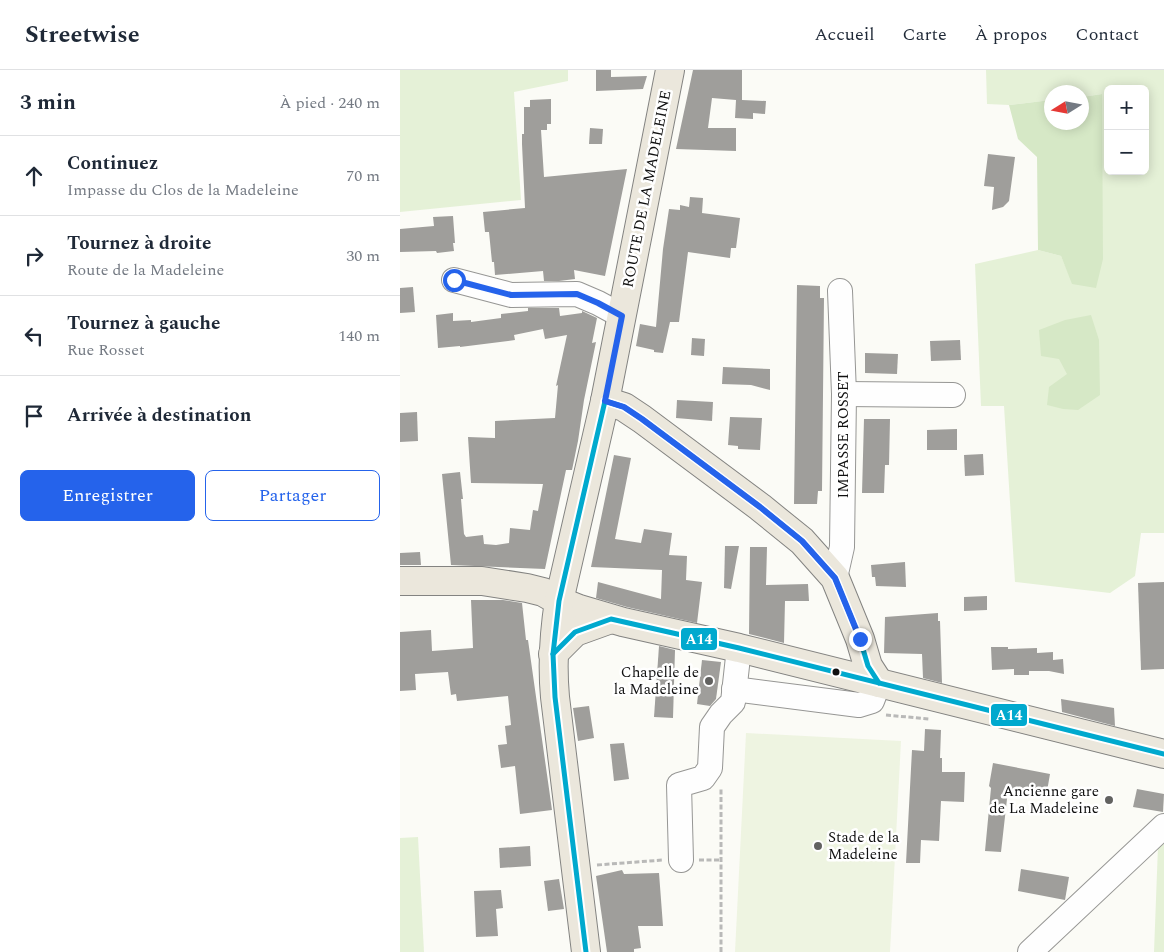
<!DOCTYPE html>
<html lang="fr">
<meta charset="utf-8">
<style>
body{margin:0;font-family:Spectral,serif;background:#f6f6f7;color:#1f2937}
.controls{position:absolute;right:15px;top:15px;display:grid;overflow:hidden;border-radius:8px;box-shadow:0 2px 12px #0003}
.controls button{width:45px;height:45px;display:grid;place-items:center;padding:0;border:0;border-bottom:1px solid #e0e1e3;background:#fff;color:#1f2937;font:25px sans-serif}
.compass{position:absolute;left:644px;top:15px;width:45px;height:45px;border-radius:50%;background:#fff;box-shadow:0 2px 12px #0003;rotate:259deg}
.stop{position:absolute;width:15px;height:15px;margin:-11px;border:4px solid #2563eb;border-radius:50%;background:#fff}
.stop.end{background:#2563eb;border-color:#fff;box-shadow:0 1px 5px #0008}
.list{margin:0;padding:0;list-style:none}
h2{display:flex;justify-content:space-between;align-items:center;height:65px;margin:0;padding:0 20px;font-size:21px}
h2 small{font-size:16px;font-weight:400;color:#747a83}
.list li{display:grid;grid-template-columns:32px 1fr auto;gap:15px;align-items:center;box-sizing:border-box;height:80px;padding:0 20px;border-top:1px solid #e0e1e3}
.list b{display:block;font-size:19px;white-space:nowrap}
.list p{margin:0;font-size:16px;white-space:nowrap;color:#747a83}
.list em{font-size:16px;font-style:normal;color:#747a83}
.actions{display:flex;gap:10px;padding:15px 20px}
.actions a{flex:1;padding:11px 0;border:1px solid #2563eb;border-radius:8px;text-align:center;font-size:18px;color:#2563eb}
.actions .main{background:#2563eb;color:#fff}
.icon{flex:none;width:28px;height:28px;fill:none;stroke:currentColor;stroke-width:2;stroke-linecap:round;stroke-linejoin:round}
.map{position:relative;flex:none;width:764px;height:882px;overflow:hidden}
header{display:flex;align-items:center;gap:30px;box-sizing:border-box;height:70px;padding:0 25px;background:#fff;border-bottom:1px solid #e0e1e3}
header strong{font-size:24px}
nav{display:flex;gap:28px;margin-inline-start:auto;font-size:18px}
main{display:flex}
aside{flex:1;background:#fff}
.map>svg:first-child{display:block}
</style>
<header>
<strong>Streetwise</strong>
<nav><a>Accueil</a><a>Carte</a><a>À propos</a><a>Contact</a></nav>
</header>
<main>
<aside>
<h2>3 min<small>À pied · 240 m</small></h2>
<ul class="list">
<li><svg class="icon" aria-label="ahead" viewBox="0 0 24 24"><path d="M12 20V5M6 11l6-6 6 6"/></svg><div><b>Continuez</b><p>Impasse du Clos de la Madeleine</p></div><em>70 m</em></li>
<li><svg class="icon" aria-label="right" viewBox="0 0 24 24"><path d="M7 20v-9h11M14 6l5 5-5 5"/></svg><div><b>Tournez à droite</b><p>Route de la Madeleine</p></div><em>30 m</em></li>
<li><svg class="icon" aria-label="left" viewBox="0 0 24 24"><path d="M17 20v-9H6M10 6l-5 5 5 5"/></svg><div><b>Tournez à gauche</b><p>Rue Rosset</p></div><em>140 m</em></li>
<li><svg class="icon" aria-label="arrive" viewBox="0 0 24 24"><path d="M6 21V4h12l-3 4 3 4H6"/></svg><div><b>Arrivée à destination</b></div></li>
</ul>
<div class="actions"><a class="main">Enregistrer</a><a>Partager</a></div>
</aside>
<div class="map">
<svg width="764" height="882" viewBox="0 0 764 882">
<rect width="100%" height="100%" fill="#fbfbf6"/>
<!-- green -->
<g fill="#e5f1d7" fill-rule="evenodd">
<path d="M0,0H168V11L114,22L121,130L0,142Z"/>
<path d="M586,0H764V463H741L735,506L710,523L615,512L604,336H581L575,194L638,180L661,186L673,214L702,24L682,27V22H652L651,30L609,35L587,34ZM708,19H745V101H708Z"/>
<path d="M18,767L24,882H0V768Z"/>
<path d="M764,774V882H754L758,776Z"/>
</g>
<!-- forest -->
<g fill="#d6e8c6">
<path d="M702,24L703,189L696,218L672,214L661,186L638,180L637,87L618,69L609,35L651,30L652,52H682V27Z"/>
<path d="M691,245L699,270L700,325L678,340L663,339L647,335L649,317L667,304L659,289L641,286L639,260L665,250Z"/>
</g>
<!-- pitch -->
<path fill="#eef4e1" d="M346,663L501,671L490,882H335Z"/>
<!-- building -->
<g fill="#9f9e9b">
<path d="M196,0H211V7L247,6L243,19L196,21Z"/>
<path d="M293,0H342V30L366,31L365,44L353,43V49L335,48L336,30L312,28L308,58H336V81L276,79Z"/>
<path d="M151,29V54H147V60H141L144,107L227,99L205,206L174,200L175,209L159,211H144L143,201L95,205L94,192H92L89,162H85L83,142L125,138L122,74V64H124V37H130V30Z"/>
<path d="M190,58L203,59L202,74H189Z"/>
<path d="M588,84L615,87L609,131L603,137L592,140L594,117L584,116Z"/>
<path d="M290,127L303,128L302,143L340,148L336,178H331L330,188L288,182L279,252H270L263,283L254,282V280L236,276L240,254L256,257L263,179L269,139L280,140V135L289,137Z"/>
<path d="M53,146L55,173H53L54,181L37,183L36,181L0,182V159L34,156L33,147Z"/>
<path d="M397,215L420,216V228H424L422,421H418L417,434H394Z"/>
<path d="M13,217L15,242L0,243V218Z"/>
<path d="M128,238H159L160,246L182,243V241L197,248L192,273L196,272L184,330L178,371L172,400H166L145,499L51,495L42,404L60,402L63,429H61L64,464L66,467L83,465L84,474L96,475L109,473L110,458L130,460L133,440L138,441L143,414L71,413L68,367L95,368V351L155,348L158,315L156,316L167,265L145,269L143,259L114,265L115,270L60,277V276L38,278L36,245L53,243V251L71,250V252L101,248V244L128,241Z"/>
<path d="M292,268L305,269L304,286L291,285Z"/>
<path d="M560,270L561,290L531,291L530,271Z"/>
<path d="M465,283L498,284L497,304L465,303Z"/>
<path d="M323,297L370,299V320L351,315L322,314Z"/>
<path d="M277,330L313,332L312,351L276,348Z"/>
<path d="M17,342L18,371L0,372V343Z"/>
<path d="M330,347L362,348L360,380L338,379V376L328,375Z"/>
<path d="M464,349H490L489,395H485L484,423H462Z"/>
<path d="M557,359V380H527V360Z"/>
<path d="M583,384L584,405L565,406L564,385Z"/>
<path d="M214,385L231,388L215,469L241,473L244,459L272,463L269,485L287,486L286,510L302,512L297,553L227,537L196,528L198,512L261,529L262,500L191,497Z"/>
<path d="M325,476H339L331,519L324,518Z"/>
<path d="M350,477H367L366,515L408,514L409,531H385L384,573L349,564Z"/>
<path d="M20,482L21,495H0V483Z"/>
<path d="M505,492L506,517L476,516L475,507H472L471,495Z"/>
<path d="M764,512V599L741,600L738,513Z"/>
<path d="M587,526V540L564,541V527Z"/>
<path d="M71,530H103L122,533L126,570H128L152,740L120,744L115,696L101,698L98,675L107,674L105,656L111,655L108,626L57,631L56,624L51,625L48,602L15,604L16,620L0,621V562L31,560L32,581L73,578Z"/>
<path d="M538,543V551H540L542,613L523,608L522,584L484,583L485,547Z"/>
<path d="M259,576L275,580L273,648L254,647Z"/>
<path d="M591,577H608V579L637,578V583L653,582V590L663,589L664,604L649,601H629V605H614V599L592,600Z"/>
<path d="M302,590L321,592L316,629L310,636L297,634Z"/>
<path d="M661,629L714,638L715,656L662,642Z"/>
<path d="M189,636L194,668L178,671L173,638Z"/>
<path d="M525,659L541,660L540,688H542V702H565L564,732L541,731L539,771L521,770L520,793H506L512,680L524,681Z"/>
<path d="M224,673L229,709L214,711L210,674Z"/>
<path d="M593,693L650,704L646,727L608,720L601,782L585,781L591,718L589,716Z"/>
<path d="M737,719L764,724L763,742L733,737Z"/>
<path d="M130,776L131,796L100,798L99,778Z"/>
<path d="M621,799L669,807L665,830L618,821Z"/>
<path d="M222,800L224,804L259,803L263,856H238L241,878L234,879V882H207L196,806Z"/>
<path d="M159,809L164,839L148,841L144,811Z"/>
<path d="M101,820L103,838L96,839L98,866L76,867L74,821Z"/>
</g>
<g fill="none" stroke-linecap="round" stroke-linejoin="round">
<defs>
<g id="minor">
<path d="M54,210L111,225L177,224L198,233L222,246"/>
<path d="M444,324L553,325"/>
<path d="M435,508L442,477L444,324L440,221"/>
<path d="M334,619L459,635L472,631L479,613"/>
<path d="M281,790L279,715L303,708L310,698L312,657L321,644L333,632L339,578"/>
<path d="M630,882L764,756"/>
</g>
<g id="major">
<path d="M205,331L224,337L242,349L360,437L402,471L435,508L460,569L468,596L479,613"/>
<path d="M0,511H82L127,518L143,522L159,531L179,539L223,552L339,578L764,684"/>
<path d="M153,584L175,562L211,549"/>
<path d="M186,882L155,627C152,594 154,563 159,531L205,331L270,0"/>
</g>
</defs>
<!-- minor casing -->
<use href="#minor" stroke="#969694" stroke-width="26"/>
<!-- major casing -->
<use href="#major" stroke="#838381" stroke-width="30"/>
<!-- path -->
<g stroke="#b9b9b8" stroke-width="3" stroke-dasharray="5 2.5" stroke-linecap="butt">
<path d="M486,645L529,649"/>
<path d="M299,790H321"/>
<path d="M197,795L263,790"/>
<path d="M321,882V718"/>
</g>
<!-- minor -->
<use href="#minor" stroke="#fefefe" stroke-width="24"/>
<!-- major -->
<use href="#major" stroke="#ebe7dc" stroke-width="28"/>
<defs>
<g id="bus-1">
<path d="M205,331L224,337L242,349L360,437L402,471L435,508L460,569L468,596L479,613"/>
<path d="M153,584L175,562L211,549L339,578L764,684"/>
<path d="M186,882L155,627L153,584L159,531L205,331"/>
</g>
</defs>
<!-- bus-1 casing -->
<use href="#bus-1" stroke="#fff" stroke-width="9"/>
<!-- bus-1 -->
<use href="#bus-1" stroke="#00a9ce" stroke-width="5"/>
</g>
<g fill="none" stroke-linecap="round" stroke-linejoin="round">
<!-- route -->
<path stroke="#2563eb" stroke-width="6" d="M54,210L111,225L177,224L198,233L222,246L205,331L224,337L242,349L360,437L402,471L435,508L460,569"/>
</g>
<!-- markers -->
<circle fill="#101010" stroke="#fff" stroke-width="2" cx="436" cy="602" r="4.5"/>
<g fill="#626260" stroke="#fff" stroke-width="2">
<circle cx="309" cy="611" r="5"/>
<circle cx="709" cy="730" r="5"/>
<circle cx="418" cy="776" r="5"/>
</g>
<g text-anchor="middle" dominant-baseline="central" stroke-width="5" stroke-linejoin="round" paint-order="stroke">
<!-- street labels -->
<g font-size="15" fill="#101010" stroke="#fff">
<text transform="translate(247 119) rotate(-79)">ROUTE DE LA MADELEINE</text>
<text transform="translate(443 365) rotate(-90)">IMPASSE ROSSET</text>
</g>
<!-- poi labels -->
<g font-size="15" fill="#101010" stroke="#fff" text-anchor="end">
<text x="299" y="602">Chapelle de<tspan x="299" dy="17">la Madeleine</tspan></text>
<text x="699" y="721">Ancienne gare<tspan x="699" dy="17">de La Madeleine</tspan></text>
<text x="428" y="767" text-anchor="start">Stade de la<tspan x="428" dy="17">Madeleine</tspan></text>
</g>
</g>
<g stroke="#fff" stroke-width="2">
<rect x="280" y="557" width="38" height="24" rx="5" fill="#00a9ce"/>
<rect x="590" y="633" width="38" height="24" rx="5" fill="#00a9ce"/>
</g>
<g font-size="14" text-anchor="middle" font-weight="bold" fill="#fff">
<text x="299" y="574">A14</text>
<text x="609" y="650">A14</text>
</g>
</svg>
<div class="controls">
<button>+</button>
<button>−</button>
</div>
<svg class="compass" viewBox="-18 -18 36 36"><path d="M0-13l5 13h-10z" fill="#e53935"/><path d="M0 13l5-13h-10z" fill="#747a83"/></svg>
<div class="stop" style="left:54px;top:210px"></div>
<div class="stop end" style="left:460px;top:569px"></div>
</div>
</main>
